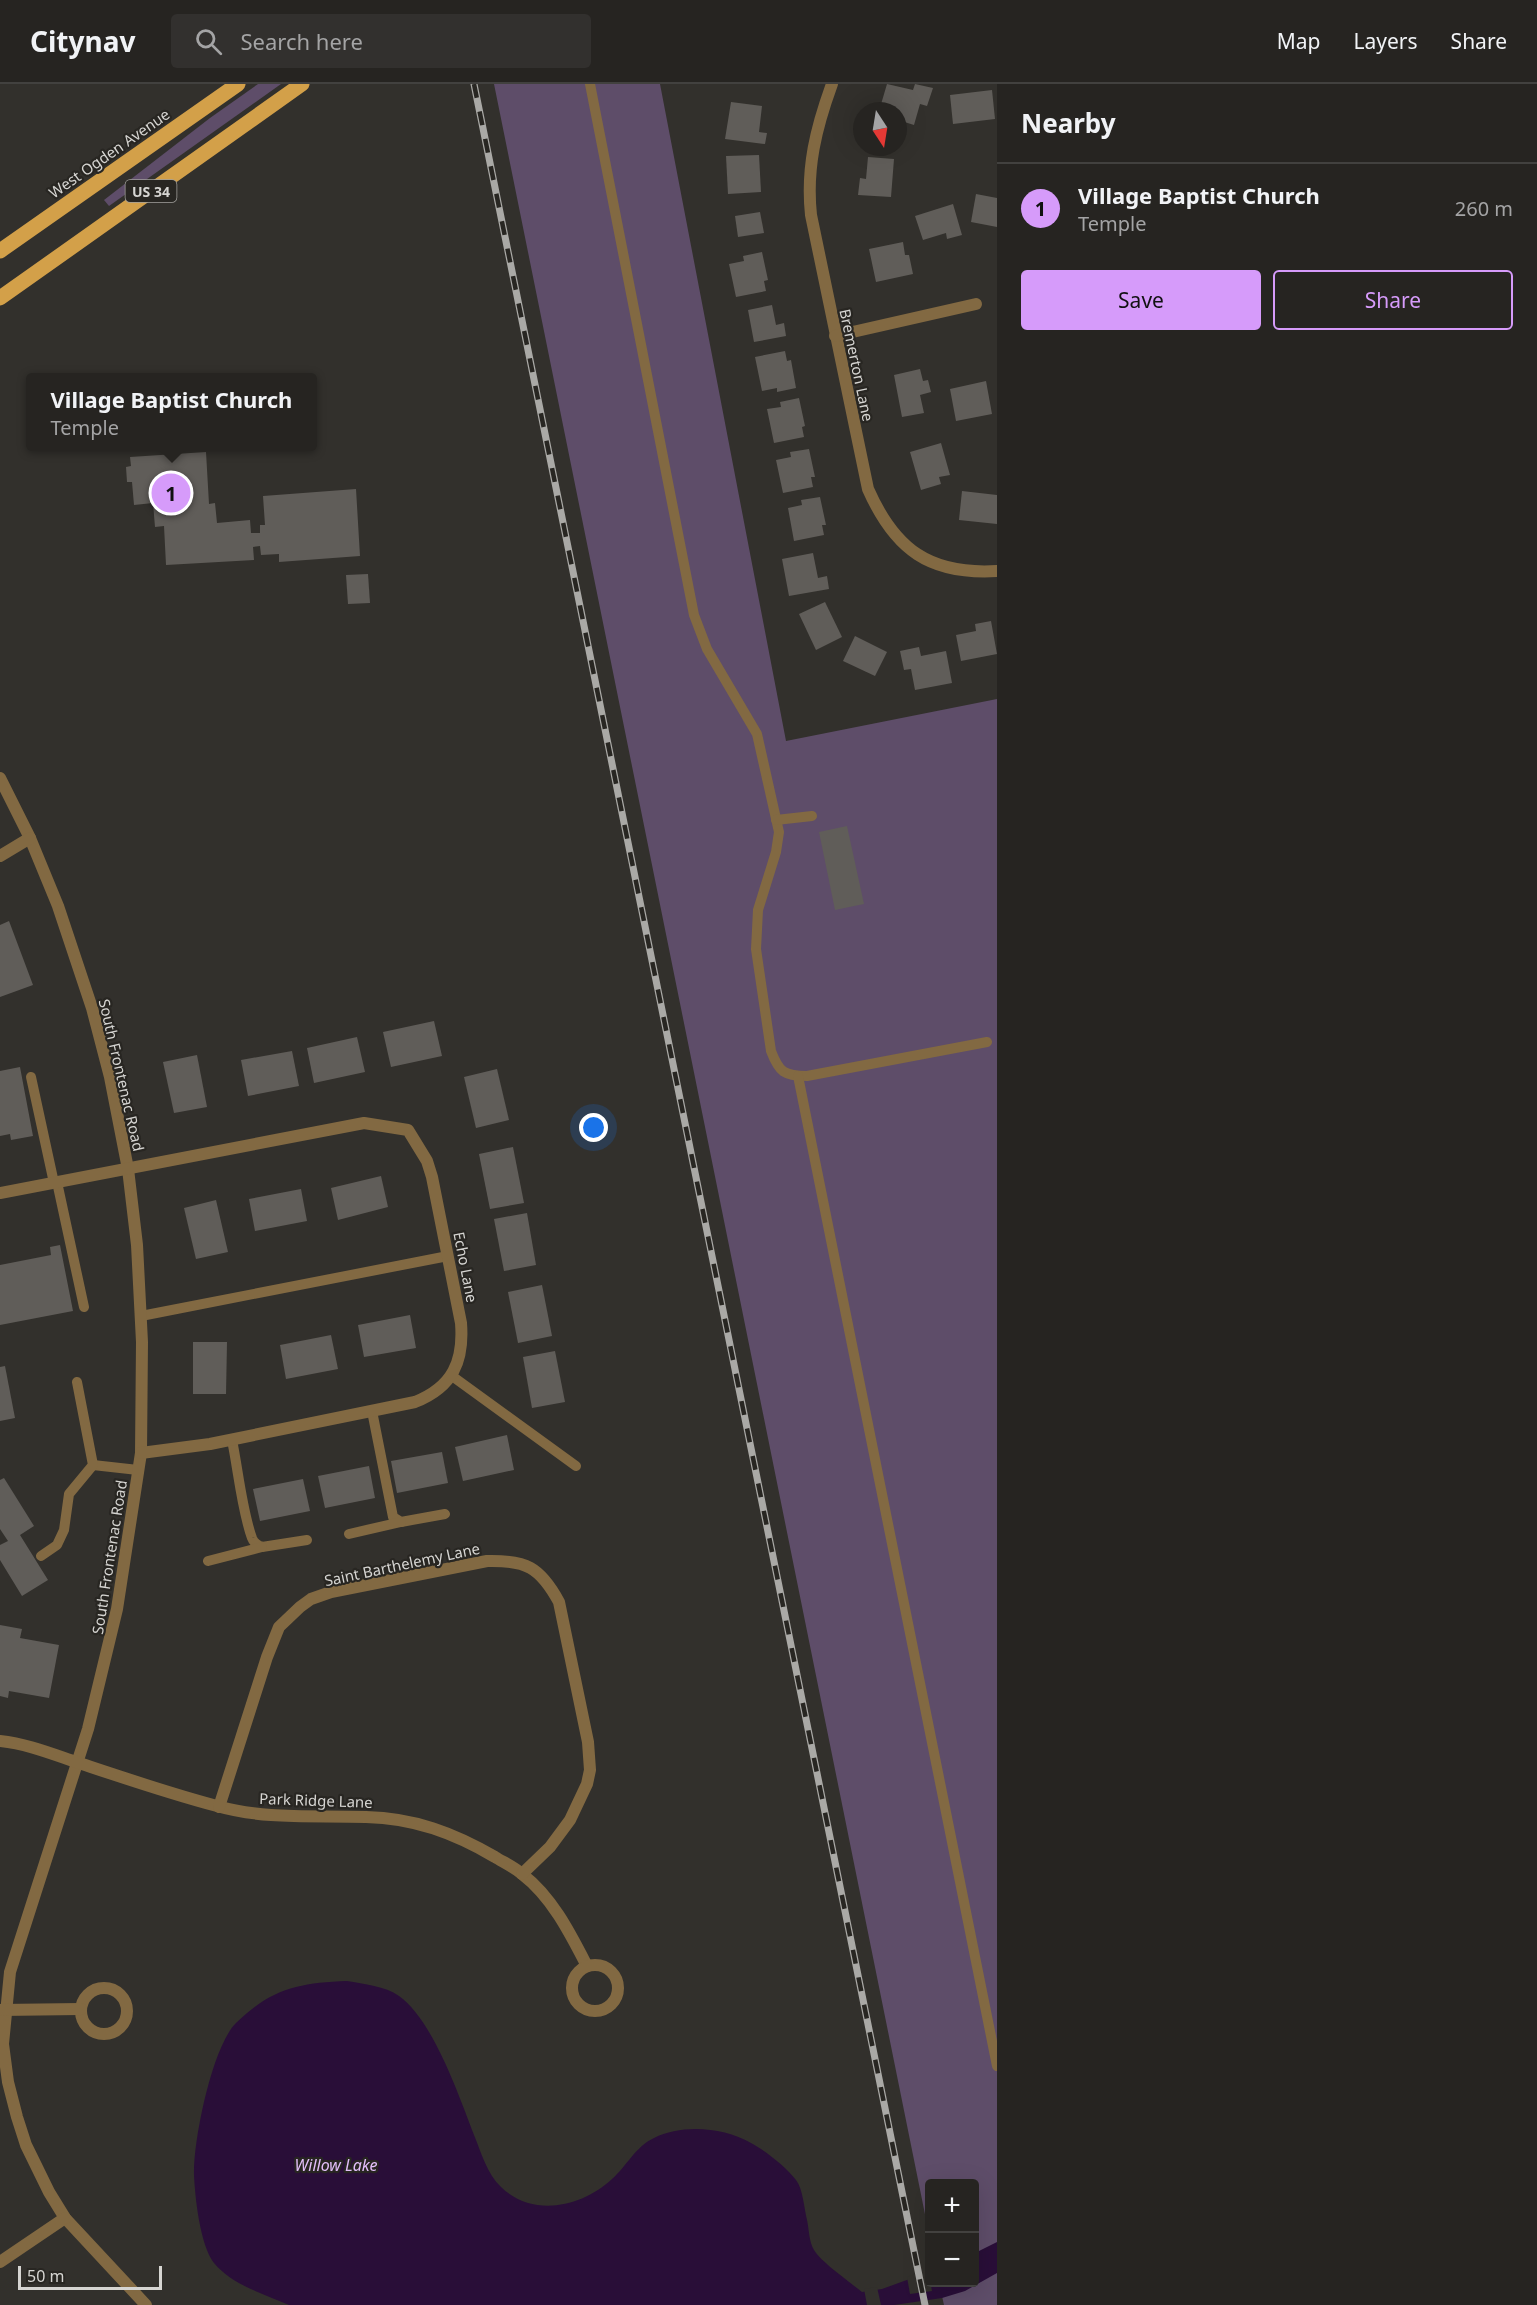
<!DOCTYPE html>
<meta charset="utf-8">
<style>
body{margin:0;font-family:"Noto Sans",sans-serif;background:#32302e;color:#f1f3f6}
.controls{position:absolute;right:18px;bottom:18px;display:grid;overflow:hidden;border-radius:6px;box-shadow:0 6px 24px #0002}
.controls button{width:54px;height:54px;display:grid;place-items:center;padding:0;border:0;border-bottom:2px solid #42413f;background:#262421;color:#f1f3f6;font:30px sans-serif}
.compass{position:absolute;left:853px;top:18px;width:54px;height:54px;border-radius:50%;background:#262421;box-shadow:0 6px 24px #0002;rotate:168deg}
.scale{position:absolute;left:18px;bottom:15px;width:144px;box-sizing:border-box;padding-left:6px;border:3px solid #d6d5d2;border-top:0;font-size:16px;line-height:21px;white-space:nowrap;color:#d6d5d2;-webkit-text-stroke:4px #282622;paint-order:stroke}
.you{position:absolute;left:594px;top:1044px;width:21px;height:21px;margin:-15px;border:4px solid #fff;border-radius:50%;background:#1a73e8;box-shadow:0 0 0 9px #1a73e833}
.badge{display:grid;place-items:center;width:39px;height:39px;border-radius:50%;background:#d69bfa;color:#111;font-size:20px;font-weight:700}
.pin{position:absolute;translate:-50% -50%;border:3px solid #fff;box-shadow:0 2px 6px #0006}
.popup{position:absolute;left:26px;top:289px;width:291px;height:78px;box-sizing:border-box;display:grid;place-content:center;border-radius:6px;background:#262421;filter:drop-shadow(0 2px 4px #0005);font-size:20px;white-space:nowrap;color:#a4a4a5}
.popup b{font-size:22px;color:#f1f3f6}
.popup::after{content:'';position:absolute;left:50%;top:100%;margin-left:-12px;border:12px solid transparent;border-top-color:#262421}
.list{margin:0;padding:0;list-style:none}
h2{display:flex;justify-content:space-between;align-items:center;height:78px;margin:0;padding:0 24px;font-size:26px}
h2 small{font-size:20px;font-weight:400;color:#a4a4a5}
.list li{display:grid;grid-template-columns:39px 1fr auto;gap:18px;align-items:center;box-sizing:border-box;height:90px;padding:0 24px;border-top:2px solid #42413f}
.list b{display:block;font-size:22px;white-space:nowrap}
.list p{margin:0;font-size:20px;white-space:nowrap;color:#a4a4a5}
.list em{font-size:20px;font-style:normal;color:#a4a4a5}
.actions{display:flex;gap:12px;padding:18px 24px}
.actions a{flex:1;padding:14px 0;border:2px solid #d69bfa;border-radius:6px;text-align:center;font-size:21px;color:#d69bfa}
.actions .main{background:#d69bfa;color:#111}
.icon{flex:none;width:33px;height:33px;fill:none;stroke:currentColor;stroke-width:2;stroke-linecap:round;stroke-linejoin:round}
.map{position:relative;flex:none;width:997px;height:2221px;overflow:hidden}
header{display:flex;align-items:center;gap:36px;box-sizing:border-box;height:84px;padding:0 30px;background:#262421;border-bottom:2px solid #42413f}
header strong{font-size:28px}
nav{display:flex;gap:33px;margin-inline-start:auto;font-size:21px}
.search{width:420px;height:54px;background:#32302e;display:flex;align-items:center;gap:15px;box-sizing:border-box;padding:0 21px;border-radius:6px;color:#a4a4a5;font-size:22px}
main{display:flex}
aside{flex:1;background:#262421}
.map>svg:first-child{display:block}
</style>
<header>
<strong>Citynav</strong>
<div class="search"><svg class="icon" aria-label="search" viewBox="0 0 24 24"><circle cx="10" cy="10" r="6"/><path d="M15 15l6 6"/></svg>Search here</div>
<nav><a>Map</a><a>Layers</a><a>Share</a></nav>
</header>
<main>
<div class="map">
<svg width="997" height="2221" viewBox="0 0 997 2221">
<rect width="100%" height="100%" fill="#32302c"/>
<!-- green -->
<g fill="#5e4d69">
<path d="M258,0H281L109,122L104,116L210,34Z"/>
<path d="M494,0H660L786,657L997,615V2221H944L939,2199L975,2198V2100H930L929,2150Z"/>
</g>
<!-- water -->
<path fill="#290e38" d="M347,1897C364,1900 385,1902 399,1912C433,1936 459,2012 474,2051C481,2068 487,2090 501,2103C533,2134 582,2123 612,2095C626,2083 636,2062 654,2054C682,2040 723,2043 751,2059C766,2067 786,2083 796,2096C803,2105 804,2124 807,2136C809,2145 809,2158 814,2166C821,2178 850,2198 862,2208L882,2205L929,2188L930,2198H975V2169L997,2158V2189L965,2207L942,2214L894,2221H289C264,2210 232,2201 214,2179C200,2161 195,2113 194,2091C193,2057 212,1963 236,1939C272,1904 299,1899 347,1897Z"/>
<!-- pier -->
<g fill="#32302c">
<path d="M928,2185L932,2207L910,2210L907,2193Z"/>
<path d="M877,2203L881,2221H867L864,2205Z"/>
</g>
<!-- building -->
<g fill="#605d59">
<path d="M887,0L913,6L915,0L933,4L927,22L920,20L914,41L898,36V27H879Z"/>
<path d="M992,6L995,35L953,40L950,11Z"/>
<path d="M731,18L762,22L759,48L767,49L765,60L725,55Z"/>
<path d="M759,71L761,108L728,110L726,72Z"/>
<path d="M868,73L894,75L891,113L858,111L860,94L866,95Z"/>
<path d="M976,110L997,114V143L971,138Z"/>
<path d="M953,120L962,151L947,155L946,149L923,156L915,132Z"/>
<path d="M760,128L764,149L738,153L735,132Z"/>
<path d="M903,158L905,171H909L913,190L876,198L869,165Z"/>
<path d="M762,168L768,196L764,197L766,207L736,213L729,180L744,177L743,172Z"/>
<path d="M772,221L776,241L784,239L786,252L754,258L748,226Z"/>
<path d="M785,267L787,277L791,276L796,304L777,308V304L762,307L755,273Z"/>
<path d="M920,285L923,297L928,296L931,308L920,311L924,329L902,333L894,291Z"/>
<path d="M986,297L992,330L956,337L950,305Z"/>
<path d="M799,314L805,342L802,343L804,353L774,359L767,325L781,323L780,318Z"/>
<path d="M941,359L950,391L939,393L941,400L921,406L910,368Z"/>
<path d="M809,365L815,393H811L813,403L783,409L776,376L791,373L790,368Z"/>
<path d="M206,368L209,420L215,419L217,439L250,436L251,449H260V441H265L263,412L356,405L360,472L279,478V470L261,471L260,462L253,463L254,476L166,481L164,442L155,443L153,419L134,421L132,398H127L126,383L131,382L130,373Z"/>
<path d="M962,407L997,411V440L959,436Z"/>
<path d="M820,413L826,441H822L824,451L794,457L788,424L802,421L801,416Z"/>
<path d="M813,469L818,494L827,492L829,505L789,512L782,475Z"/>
<path d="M368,490L370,519L348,520L346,491Z"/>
<path d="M825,518L842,553L816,566L799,530Z"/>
<path d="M991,537L997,570L961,577L956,551L976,547L975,540Z"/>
<path d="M855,552L887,568L875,592L843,577Z"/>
<path d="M919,563L921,572L946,567L952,599L915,606L911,585L904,586L900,567Z"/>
<path d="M847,742L864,820L835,826L819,748Z"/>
<path d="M9,837L33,901L0,913V841Z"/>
<path d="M434,937L442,972L391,983L383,948Z"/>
<path d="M357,953L365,988L314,999L307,964Z"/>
<path d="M292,967L299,1002L248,1012L241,976Z"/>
<path d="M197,971L207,1023L174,1029L163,978Z"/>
<path d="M20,983L33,1052L11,1056L10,1050L0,1052V987Z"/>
<path d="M497,985L509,1036L476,1044L464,993Z"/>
<path d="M513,1063L524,1119L490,1125L479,1070Z"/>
<path d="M381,1092L388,1123L338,1136L331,1104Z"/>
<path d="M301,1105L307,1137L255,1147L249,1115Z"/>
<path d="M216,1116L228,1168L196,1175L184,1124Z"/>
<path d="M527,1129L536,1181L504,1187L494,1135Z"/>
<path d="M60,1161L73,1227L0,1241V1181L51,1171L50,1163Z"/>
<path d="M542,1201L552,1252L518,1259L508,1208Z"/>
<path d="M410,1231L416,1264L364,1273L358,1241Z"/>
<path d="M331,1251L338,1285L286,1295L280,1261Z"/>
<path d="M193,1258H227L226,1310H193Z"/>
<path d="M555,1267L565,1318L532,1324L523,1273Z"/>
<path d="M5,1282L15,1334L0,1337V1283Z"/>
<path d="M507,1351L514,1386L463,1397L455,1363Z"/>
<path d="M442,1368L448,1399L397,1409L391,1377Z"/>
<path d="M369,1382L375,1414L325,1424L318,1392Z"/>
<path d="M4,1394L34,1442L20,1451L48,1496L22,1512L0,1476V1461L8,1457L0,1445V1396Z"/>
<path d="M303,1395L310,1427L260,1437L253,1405Z"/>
<path d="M0,1541L22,1545L20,1554L59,1561L49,1614L9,1607L8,1614L0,1612Z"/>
</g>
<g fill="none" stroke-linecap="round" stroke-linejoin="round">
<!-- lane -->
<g stroke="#826942" stroke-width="10">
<path d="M590,0L694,531L707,565L757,650L779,748L776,768L758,826L756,865L771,967C779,988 784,992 807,992L987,958"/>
<path d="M776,736L812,732"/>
<path d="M798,992L997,1982"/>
<path d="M31,993L54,1099"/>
<path d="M57,1098L84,1223"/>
<path d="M141,1232L448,1172"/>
<path d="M452,1292L576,1382"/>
<path d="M372,1327L393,1433L401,1438L445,1430"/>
<path d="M232,1356C238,1385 242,1427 252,1454C254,1459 257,1461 262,1463L307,1456"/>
<path d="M93,1381L138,1386"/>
<path d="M349,1450L401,1438"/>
<path d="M41,1472L57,1461L64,1446L69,1410L93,1381L77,1298"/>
<path d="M208,1477L262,1463"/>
</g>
<!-- street -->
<g stroke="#826942" stroke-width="12">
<path d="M832,0C816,44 806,84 811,131L868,405C895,466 930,491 997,487"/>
<path d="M835,252L976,220"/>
<path d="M0,694L30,754L58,822L92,924L110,993L128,1085L137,1161L142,1258L141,1369L117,1525L88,1645L10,1888L3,1960L8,1998L17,2033L26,2061L49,2108L65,2134L146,2221"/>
<path d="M0,772L30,754"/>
<path d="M0,1109L364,1039L408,1046L427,1077L432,1093L461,1239C464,1277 453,1303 415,1318L210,1360L141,1369"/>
<path d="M0,1657C28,1660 52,1670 79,1679C124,1694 171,1710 217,1722C266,1736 316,1731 366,1733C414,1734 454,1749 495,1773C503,1778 514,1783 522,1790C552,1813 570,1849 587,1882"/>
<path d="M219,1723L267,1573L279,1543L300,1523L311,1515L331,1508L487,1477C526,1476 540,1483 559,1518L588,1658L590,1686L587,1700L570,1736L550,1763L522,1790"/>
<circle cx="595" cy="1904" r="23"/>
<circle cx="104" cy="1927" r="23"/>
<path d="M0,1926L81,1925"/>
<path d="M0,2178L65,2134"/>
</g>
<!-- primary -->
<g stroke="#d3a049" stroke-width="15">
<path d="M0,167L238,0"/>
<path d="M0,214L302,0"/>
</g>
<defs>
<path id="rail" d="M474,0L925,2221"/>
</defs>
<!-- rail casing -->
<use href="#rail" stroke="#aaa9a6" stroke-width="7"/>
<!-- rail -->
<use href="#rail" stroke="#282622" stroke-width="4.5" stroke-dasharray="14" stroke-linecap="butt"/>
</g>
<g text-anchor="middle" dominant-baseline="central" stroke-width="4.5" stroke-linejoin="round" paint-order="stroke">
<!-- shield labels -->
<rect fill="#282622" stroke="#a2a09d" stroke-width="1.5" x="125.5" y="96" width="51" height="22" rx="4.5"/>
<g font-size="14" font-weight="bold" fill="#d6d5d2">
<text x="151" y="107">US 34</text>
</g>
<!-- street labels -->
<g font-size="15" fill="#d6d5d2" stroke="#282622">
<text transform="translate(109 69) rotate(-35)">West Ogden Avenue</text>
<text transform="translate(857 281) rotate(78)">Bremerton Lane</text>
<text transform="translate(122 991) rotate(77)">South Frontenac Road</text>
<text transform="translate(466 1183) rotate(79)">Echo Lane</text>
<text transform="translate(109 1473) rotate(-81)">South Frontenac Road</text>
<text transform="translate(402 1480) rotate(-12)">Saint Barthelemy Lane</text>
<text transform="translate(316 1716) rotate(2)">Park Ridge Lane</text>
</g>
<!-- water labels -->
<g font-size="16" font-style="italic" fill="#e3bffa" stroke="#282622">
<text x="336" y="2081">Willow Lake</text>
</g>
</g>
</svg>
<div class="controls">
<button>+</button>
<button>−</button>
</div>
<svg class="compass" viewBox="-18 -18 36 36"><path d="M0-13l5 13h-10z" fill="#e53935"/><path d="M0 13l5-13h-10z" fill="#a4a4a5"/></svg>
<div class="scale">50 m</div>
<div class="you"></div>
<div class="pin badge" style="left:171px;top:409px">1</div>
<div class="popup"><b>Village Baptist Church</b>Temple</div>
</div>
<aside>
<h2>Nearby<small></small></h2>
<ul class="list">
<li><span class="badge">1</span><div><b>Village Baptist Church</b><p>Temple</p></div><em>260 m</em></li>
</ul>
<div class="actions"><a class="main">Save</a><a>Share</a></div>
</aside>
</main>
